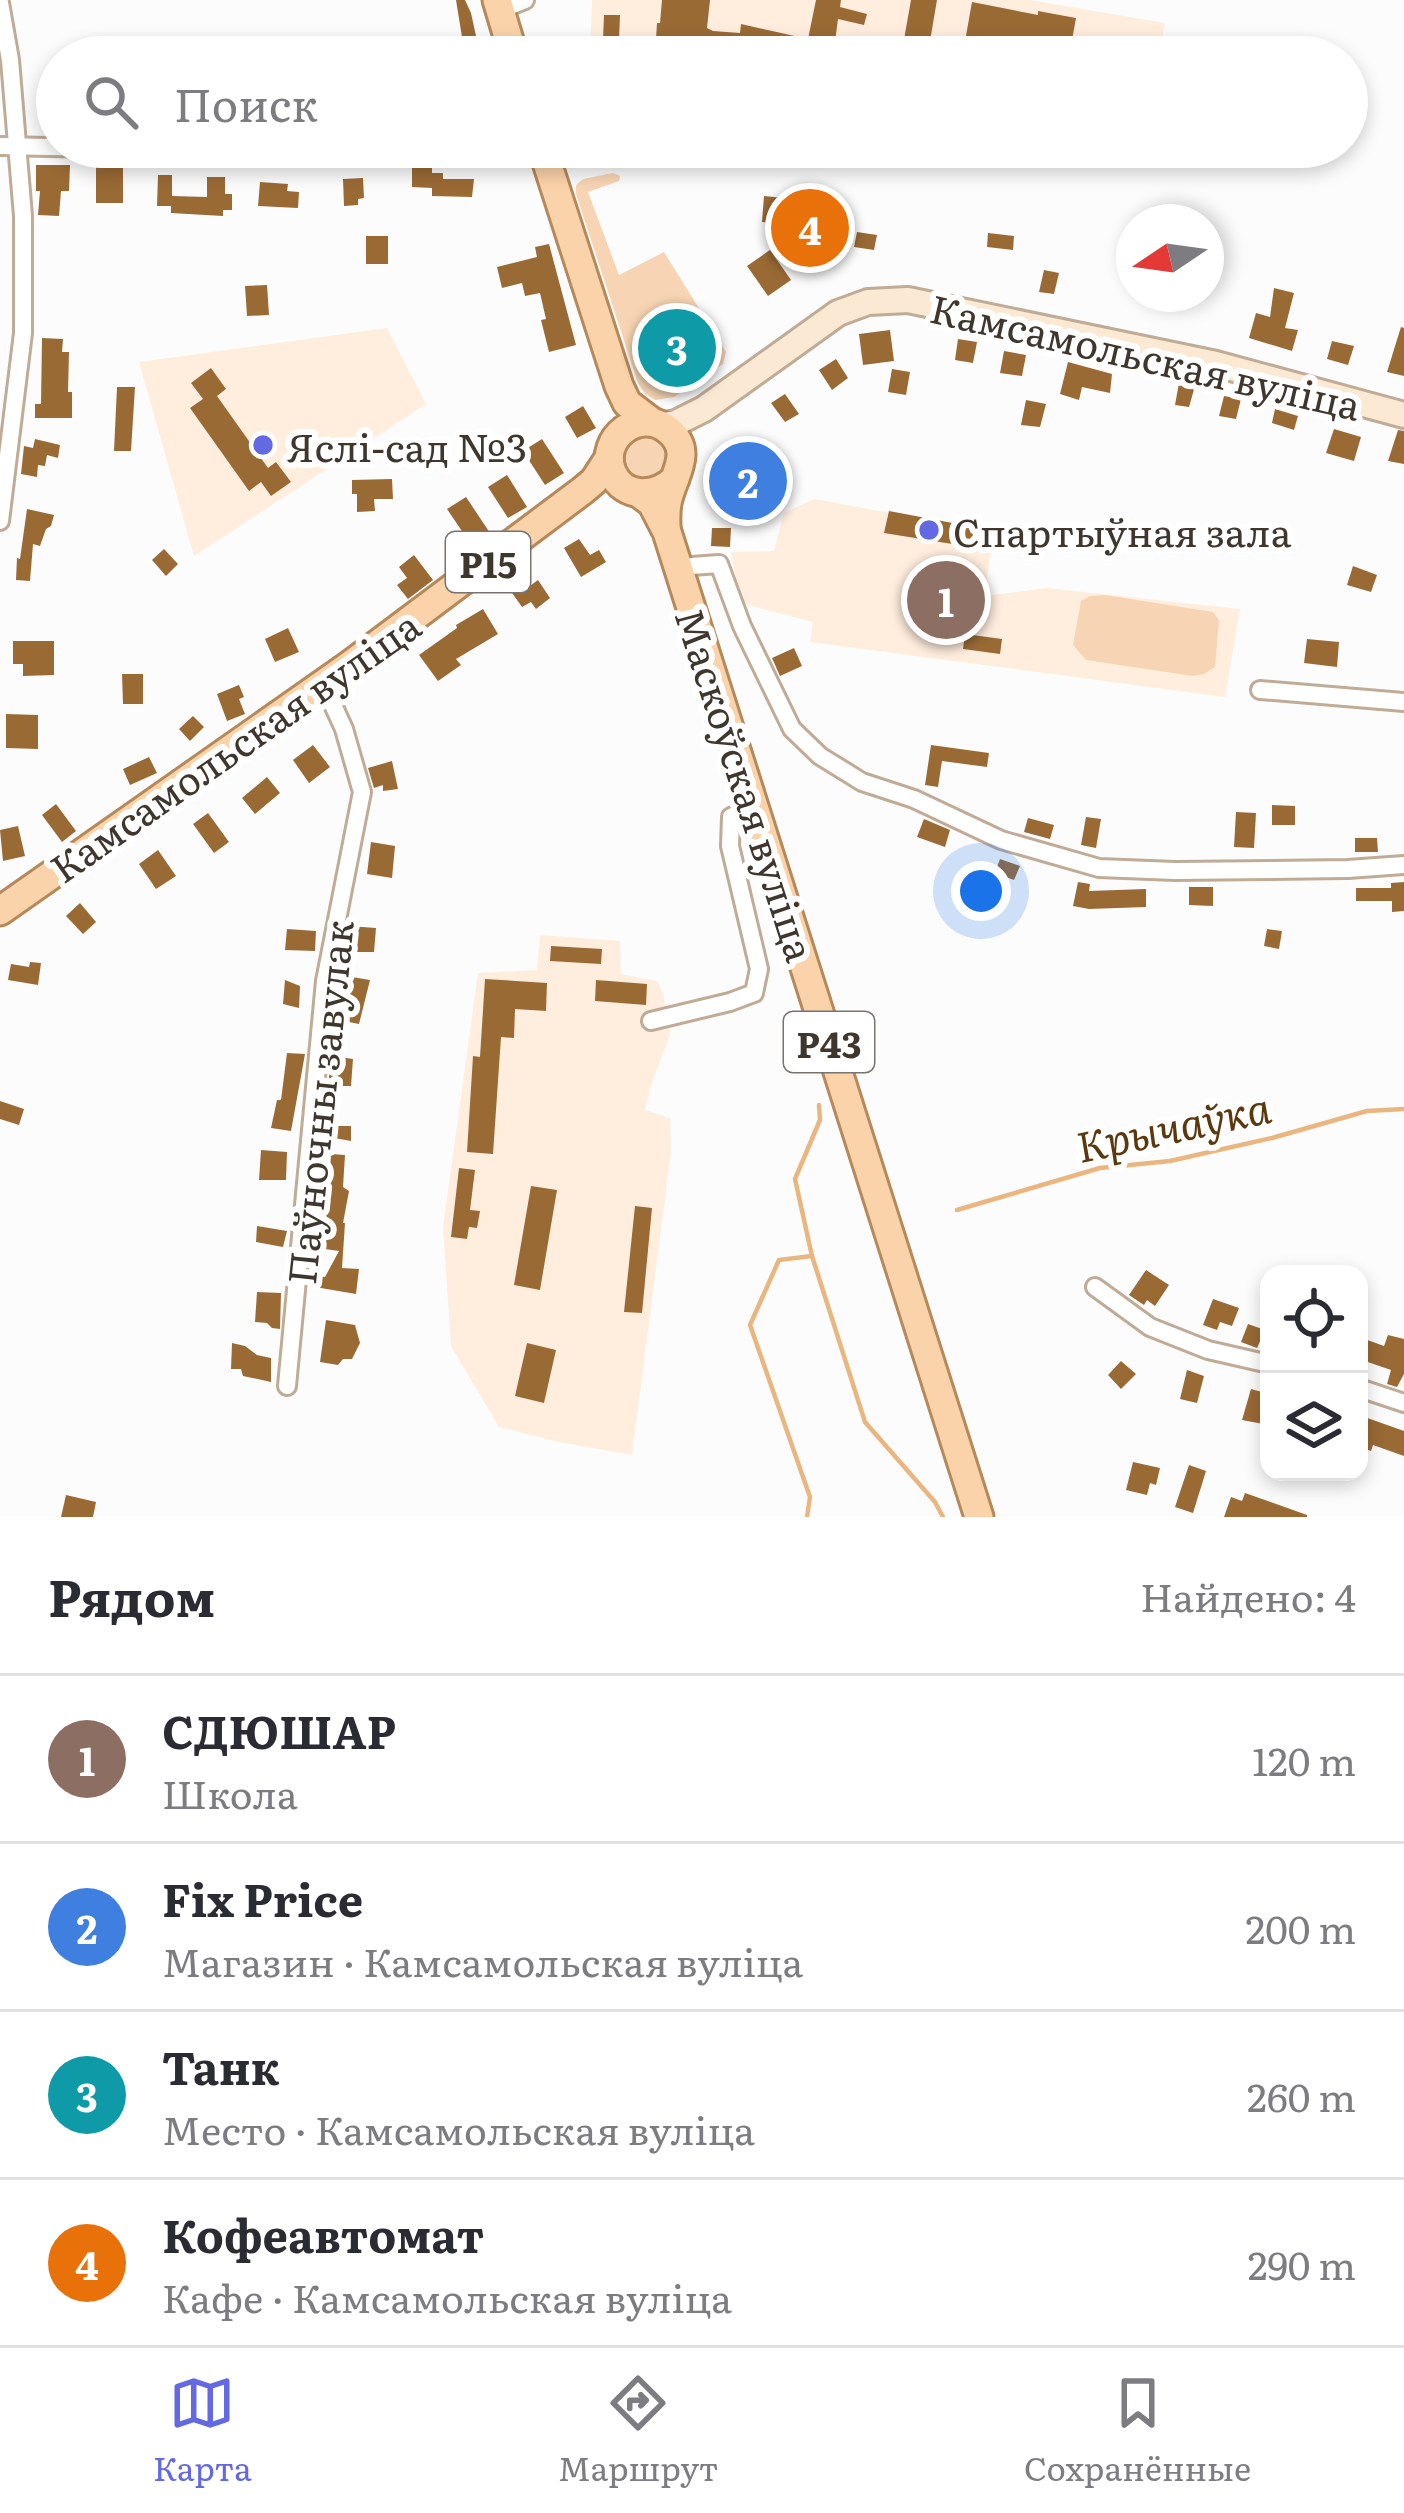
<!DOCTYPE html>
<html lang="ru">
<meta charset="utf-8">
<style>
body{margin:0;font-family:Literata,serif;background:#f2f2f3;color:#2b2b33}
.controls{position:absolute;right:36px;bottom:36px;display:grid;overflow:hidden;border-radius:24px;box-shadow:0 6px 18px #0003}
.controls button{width:108px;height:108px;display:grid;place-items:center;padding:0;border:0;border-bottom:3px solid #e1e1e2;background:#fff;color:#2b2b33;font:60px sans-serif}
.compass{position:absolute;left:1116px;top:204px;width:108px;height:108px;border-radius:50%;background:#fff;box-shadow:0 6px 18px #0003;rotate:257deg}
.you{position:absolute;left:981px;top:891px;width:42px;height:42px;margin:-30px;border:9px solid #fff;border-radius:50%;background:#1a73e8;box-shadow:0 0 0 18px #1a73e833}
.badge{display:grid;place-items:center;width:78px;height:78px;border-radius:50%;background:#6269e2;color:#fff;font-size:39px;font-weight:700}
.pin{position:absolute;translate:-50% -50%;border:6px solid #fff;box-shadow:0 3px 12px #0006}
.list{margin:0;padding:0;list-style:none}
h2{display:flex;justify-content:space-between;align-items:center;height:156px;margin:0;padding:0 48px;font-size:51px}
h2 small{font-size:39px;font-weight:400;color:#7c7c81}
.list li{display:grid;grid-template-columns:78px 1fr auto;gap:36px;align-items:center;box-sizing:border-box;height:168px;padding:0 48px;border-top:3px solid #e1e1e2}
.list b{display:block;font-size:45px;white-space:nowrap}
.list p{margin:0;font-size:39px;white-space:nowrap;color:#7c7c81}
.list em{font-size:39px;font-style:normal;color:#7c7c81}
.icon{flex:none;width:66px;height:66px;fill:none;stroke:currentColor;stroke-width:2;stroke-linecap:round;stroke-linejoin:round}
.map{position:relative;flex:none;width:1404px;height:1517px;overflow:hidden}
.search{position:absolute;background:#fff;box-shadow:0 6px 18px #0003;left:36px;right:36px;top:36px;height:132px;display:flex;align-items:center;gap:30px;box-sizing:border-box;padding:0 42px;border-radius:66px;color:#7c7c81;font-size:45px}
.sheet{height:828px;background:#fff}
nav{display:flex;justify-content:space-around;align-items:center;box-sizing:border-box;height:168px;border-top:3px solid #e1e1e2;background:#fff;font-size:33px;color:#7c7c81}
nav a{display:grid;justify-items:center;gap:6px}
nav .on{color:#6269e2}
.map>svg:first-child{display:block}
</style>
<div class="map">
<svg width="1404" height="1517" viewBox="0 0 1404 1517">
<rect width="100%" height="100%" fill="#fcfcfc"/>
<!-- built -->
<g fill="#ffeede">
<path d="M592,0H1030L1165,23L1159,57H590Z"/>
<path d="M387,328L426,404L194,556L139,362Z"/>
<path d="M814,499L994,532L984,596L1047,588L1240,609L1225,697L810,642L813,622L740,603L731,552L774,551L784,513Z"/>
<path d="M540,935L620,941L621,974L657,981L663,993L670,1035L652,1082L645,1110L670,1118L671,1152L632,1455L559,1442L499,1427L451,1346L443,1227L478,973L537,970Z"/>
</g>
<!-- green -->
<g fill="#f7d5b4">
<path d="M613,173L620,176L619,181L588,192L619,275L664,252L726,352L723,364L674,397L655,400L645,394L638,383L576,194V185L583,179Z"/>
<circle cx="644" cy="458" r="23"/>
<path d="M1105,595L1213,612L1219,620L1215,667L1204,674L1193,676L1086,660L1073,645L1081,601L1090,596Z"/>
</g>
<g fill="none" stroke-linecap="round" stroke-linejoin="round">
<!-- stream -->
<g stroke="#eab680" stroke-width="4.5">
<path d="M819,1105L820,1120L795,1179L812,1256L865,1422L935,1502L943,1517"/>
<path d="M957,1210L1100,1168L1170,1161L1272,1138L1367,1111L1404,1109"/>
<path d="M807,1517L810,1497L750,1325L779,1260L812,1256"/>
</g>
</g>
<!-- building -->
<g fill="#9a6a35">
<path d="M456,0H465L471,13L478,45L469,48L471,57H421V53L449,45L448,41L462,37Z"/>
<path d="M662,0H710L707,28L713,31L740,33L741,24L808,39L816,0H841L840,7L867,14L864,25L838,19L833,57H752L709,51V57H657L660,39H656L657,23H660Z"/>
<path d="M911,0H937L930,41L964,47L972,2L1038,15V11L1076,18L1069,57H877L879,41L903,45Z"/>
<path d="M604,15H620L619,40H603Z"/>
<path d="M36,165H70L69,191H61L59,216L38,215L40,191H36Z"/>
<rect x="96" y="167" width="27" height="36"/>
<path d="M412,167H432V173H443V179H474L472,197L432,196V188L412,187Z"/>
<path d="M158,175H172V196L207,197V177H225V194H232V210H223V216L171,213V206H157Z"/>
<path d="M363,178L364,198L358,199V205L344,206L343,179Z"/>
<path d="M260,182L288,184L287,191L299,192L298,208L258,206Z"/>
<path d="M764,196L784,198L782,224L762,222Z"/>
<path d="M817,200L841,204L836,234L811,230Z"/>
<path d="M857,232L877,235L874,250L854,247Z"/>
<path d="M988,233L1014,236L1013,250L987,247Z"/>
<rect x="366" y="236" width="22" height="28"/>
<path d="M549,244L576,345L549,352L541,320L546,319L540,293L525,296L522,283L502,288L497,267L537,257L535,247Z"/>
<path d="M770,250L791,280L768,296L747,266Z"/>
<path d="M1044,270L1059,273L1054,294L1039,292Z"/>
<path d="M267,285L269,315L247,316L245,286Z"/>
<path d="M1274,288L1294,293L1285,328L1298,330L1292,351L1249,338L1256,313L1270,317Z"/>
<path d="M1401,327L1404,328V376L1387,372Z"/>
<path d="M890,330L894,361L863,365L859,334Z"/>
<path d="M42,338L63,339L62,352H69L68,392H72V418H35V404H41Z"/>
<path d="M958,339L977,342L973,363L955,360Z"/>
<path d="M1332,341L1354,346L1348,365L1327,359Z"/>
<path d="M1004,351L1026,355L1022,376L1000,373Z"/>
<path d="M836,359L848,378L832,390L819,370Z"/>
<path d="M1068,362L1112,374L1110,393L1082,387L1079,400L1060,394Z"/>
<path d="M211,368L226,389L217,396L268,468L276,462L291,482L271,496L261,482L249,491L190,408L203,399L191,383Z"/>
<path d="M892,369L910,372L906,395L888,392Z"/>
<path d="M1179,383L1195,386L1189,407L1175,405Z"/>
<path d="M117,387H135L131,451H114Z"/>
<path d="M785,394L799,414L785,422L771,403Z"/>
<path d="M1224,396L1241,399L1236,419L1219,416Z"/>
<path d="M1026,400L1046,404L1040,427L1021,425Z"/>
<path d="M583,406L596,428L577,438L565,417Z"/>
<path d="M1275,409L1298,416L1294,430L1272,423Z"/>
<path d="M1334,429L1361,437L1354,461L1326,453Z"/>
<path d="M1398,430L1404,431V464L1388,461Z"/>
<path d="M35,439L60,445L58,458L47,455L45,466L38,465L37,477L21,474L24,446L33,448Z"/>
<path d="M542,439L564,473L545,485L523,451Z"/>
<path d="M754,440L790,491L761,507L755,503L730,507L707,471Z"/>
<path d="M507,475L527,507L508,518L488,487Z"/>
<path d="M392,479L393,499H374L375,511L357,512V494H352V480Z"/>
<path d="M466,497L490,533L472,546L447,509Z"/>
<path d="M27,509L54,515L51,526L46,529L40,546L33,544L30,581L16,580L17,558L20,559Z"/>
<path d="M889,511L974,527L971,547L884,533Z"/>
<path d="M712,528H731L730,547L711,546Z"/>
<path d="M579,539L590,555L599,550L606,562L581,577L564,548Z"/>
<path d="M164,549L178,564L166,576L152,560Z"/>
<path d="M414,555L433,580L408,599L397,585L407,578L399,567Z"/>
<path d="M1353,566L1377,575L1371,592L1347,585Z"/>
<path d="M538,580L550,598L536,609L531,602L522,607L510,590L522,581L527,588Z"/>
<path d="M483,609L498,634L456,659L461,665L438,681L419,655L457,628L456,625Z"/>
<path d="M288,628L299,652L275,662L265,639Z"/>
<path d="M965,634L1002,639L1000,654L963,649Z"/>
<path d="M1307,639L1339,642L1337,667L1304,663Z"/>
<path d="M13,641H54V675L23,676V664H13Z"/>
<path d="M794,648L802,666L780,676L772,658Z"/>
<path d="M122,674H143V704H123Z"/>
<path d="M239,685L244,697L239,699L245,714L227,721L217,694Z"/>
<path d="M6,714L38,715V749L6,748Z"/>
<path d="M193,716L204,727L190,741L179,729Z"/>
<path d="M313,745L330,767L309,783L293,760Z"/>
<path d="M931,745L989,753L987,767L942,761L938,787L925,785Z"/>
<path d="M149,757L157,773L130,785L123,769Z"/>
<path d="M392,761L398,789L383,791V785L374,788L368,768Z"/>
<path d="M267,777L280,793L255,814L242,798Z"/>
<path d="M56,804L76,831L62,842L42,815Z"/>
<path d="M1272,805L1295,806V825H1272Z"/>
<path d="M1236,812L1256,813L1254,848L1234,847Z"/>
<path d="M208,813L229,842L214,853L193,824Z"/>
<path d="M1086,817L1101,819L1096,848L1081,845Z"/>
<path d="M1028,818L1054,825L1050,839L1024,832Z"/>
<path d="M924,819L950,830L945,847L917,837Z"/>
<path d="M18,826L25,856L3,861L0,830Z"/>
<path d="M1355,838H1377L1378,852H1355Z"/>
<path d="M371,842L395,846L392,878L367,874Z"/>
<path d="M158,850L176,876L156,889L139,864Z"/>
<path d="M1000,859L1020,866L1014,880L995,873Z"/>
<path d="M1078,882L1090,884L1089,891L1146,889V907L1089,909L1073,906Z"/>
<path d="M1404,882V911L1392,912V901H1356V888H1391V883Z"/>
<path d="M1189,887H1213V906L1189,905Z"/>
<path d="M80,903L96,922L83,934L66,916Z"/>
<path d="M349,926L376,928L374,952H344Z"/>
<path d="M287,929L316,931L315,951L285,950Z"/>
<path d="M1267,929L1282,931L1279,949L1264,946Z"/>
<path d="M551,946L602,949L601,964L550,961Z"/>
<path d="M30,962L41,963L38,985L8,980L11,964L29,967Z"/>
<path d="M346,976L370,980L359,1024L334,1019L336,1001L341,998Z"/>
<path d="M485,979L547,983L546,1011L515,1009L514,1038L501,1037L493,1154L467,1152L473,1056L480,1057Z"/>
<path d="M285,980L300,986L299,1008L283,1004Z"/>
<path d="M596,980L647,984L646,1005L595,1001Z"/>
<path d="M287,1053L305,1054L291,1131L271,1128L277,1100H281Z"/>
<path d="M332,1056L353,1059L351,1086H341L339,1095L327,1091Z"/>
<path d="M0,1101L24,1109L19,1125L0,1119Z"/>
<path d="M324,1126H351V1141L323,1136Z"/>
<path d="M261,1150L287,1152L286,1180H259Z"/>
<path d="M331,1154L345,1155L343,1187L349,1191L343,1223H345L342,1268L359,1269L356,1294L309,1286L310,1275L325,1277L339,1251L325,1249L327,1199L321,1198L325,1172H330Z"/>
<path d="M459,1168L475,1170L470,1210L480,1211L477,1228L469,1227L467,1239L451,1237Z"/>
<path d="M531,1186L557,1190L540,1290L514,1285Z"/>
<path d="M635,1206L652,1208L642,1313L624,1312Z"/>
<path d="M257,1226L287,1231L283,1247L256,1242Z"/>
<path d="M1146,1270L1169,1285L1155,1306L1147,1300L1144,1305L1129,1295Z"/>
<path d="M257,1292L281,1293L280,1329L272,1328L267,1323L255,1322Z"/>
<path d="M1213,1299L1239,1308L1232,1326L1220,1322L1217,1330L1203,1325Z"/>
<path d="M326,1320L355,1325L360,1343L352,1359H343L338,1365L320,1362Z"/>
<path d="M1248,1324L1265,1330L1257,1348L1241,1342Z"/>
<path d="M1388,1335L1404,1339V1374L1397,1387L1387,1384L1391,1370L1359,1359V1337L1384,1346Z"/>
<path d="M232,1343L245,1346L257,1355L271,1358V1382L243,1376L241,1369H231Z"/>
<path d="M527,1343L556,1350L544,1403L515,1396Z"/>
<path d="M1121,1361L1136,1374L1121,1389L1108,1375Z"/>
<path d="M1187,1370L1204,1376L1197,1403L1180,1399Z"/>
<path d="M1251,1389L1269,1394V1408L1263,1424L1242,1420Z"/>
<path d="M1359,1415L1404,1431V1456L1373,1445L1371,1451L1359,1447Z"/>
<path d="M1133,1462L1160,1468L1156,1485L1150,1483L1147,1495L1126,1490Z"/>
<path d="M1189,1465L1206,1471L1193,1513L1175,1507Z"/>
<path d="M1245,1493L1307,1515V1517H1224L1231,1497L1242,1501Z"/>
<path d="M66,1495L96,1502L93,1517H61Z"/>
</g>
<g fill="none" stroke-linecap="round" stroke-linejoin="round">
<defs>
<g id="minor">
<path d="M0,3L10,60L23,216V333L0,521"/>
<path d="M500,10L525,0"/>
<path d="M0,146L546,157"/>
<path d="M678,567L719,564L742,626L792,729L820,756L862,782L914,799L1001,840L1099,868L1175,871L1348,869L1404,865"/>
<path d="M1260,690L1404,702"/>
<path d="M651,1021L730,1002L754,993L759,969L730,846L731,817L754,806"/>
<path d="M1095,1287L1150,1327L1208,1350L1269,1364"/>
<path d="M287,1386L325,981L362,792L344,729L323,683"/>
<path d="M1359,1388L1404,1403"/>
</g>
<path id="secondary" d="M663,425L676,423L704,409L838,313L868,302L908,300L1216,364L1404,415"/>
<g id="primary">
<path d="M497,0L514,57"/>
<path d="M542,147L619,386L627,403L652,422"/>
<path d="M640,494L652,503L667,532L979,1517"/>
<path d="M666,528C666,518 665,509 668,499C674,474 694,451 668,430C640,407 598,438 612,472C624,500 656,497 675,479"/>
<path d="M0,911L350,665L582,491L594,481L609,458"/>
</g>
</defs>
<!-- minor casing -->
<use href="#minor" stroke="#c0ab96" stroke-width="22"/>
<!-- secondary casing -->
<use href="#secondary" stroke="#c0ab96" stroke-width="30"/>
<!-- primary casing -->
<use href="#primary" stroke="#b6895a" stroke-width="33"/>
<!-- minor -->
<use href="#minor" stroke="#fff" stroke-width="16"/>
<!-- secondary -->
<use href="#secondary" stroke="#fce9d4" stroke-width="24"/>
<!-- primary -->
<use href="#primary" stroke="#fad3aa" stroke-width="27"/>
</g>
<!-- markers -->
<g fill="#6269e2" stroke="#fff" stroke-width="4.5">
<circle cx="263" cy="445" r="12"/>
<circle cx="929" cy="530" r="12"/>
</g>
<g text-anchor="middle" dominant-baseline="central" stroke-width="12" stroke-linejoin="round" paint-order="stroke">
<!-- shield labels -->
<g fill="#fff" stroke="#79736d" stroke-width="3">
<rect x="446" y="532" width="84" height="60" rx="9"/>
<rect x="784" y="1012" width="90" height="60" rx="9"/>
</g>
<g font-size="36" font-weight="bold" fill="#3f372e">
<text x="488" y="562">Р15</text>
<text x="829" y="1042">Р43</text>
</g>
<!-- street labels -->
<g font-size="39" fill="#3f372e" stroke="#fff">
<text transform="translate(1146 355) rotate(13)">Камсамольская вуліца</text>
<text transform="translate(234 745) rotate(-35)">Камсамольская вуліца</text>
<text transform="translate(747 784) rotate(72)">Маскоўская вуліца</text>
<text transform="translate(318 1102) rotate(-84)">Паўночны завулак</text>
</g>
<!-- poi labels -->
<g font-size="39" fill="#3f372e" stroke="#fff" text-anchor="start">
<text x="287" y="445">Яслі-сад №3</text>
<text x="953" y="530">Спартыўная зала</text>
</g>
<!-- water labels -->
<g font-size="42" font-style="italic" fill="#5b380e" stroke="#fff">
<text transform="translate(1173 1125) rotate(-12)">Крычаўка</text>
</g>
</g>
</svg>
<div class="controls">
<button><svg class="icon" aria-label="locate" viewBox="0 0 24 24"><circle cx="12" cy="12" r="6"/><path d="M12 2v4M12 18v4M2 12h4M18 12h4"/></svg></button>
<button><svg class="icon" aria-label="layers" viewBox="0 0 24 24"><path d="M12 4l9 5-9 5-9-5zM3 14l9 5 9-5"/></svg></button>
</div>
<svg class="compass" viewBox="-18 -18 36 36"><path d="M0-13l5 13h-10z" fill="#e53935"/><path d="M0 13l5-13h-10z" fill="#7c7c81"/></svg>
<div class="you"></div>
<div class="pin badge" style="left:946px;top:600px;background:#8d6e63">1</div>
<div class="pin badge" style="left:748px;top:481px;background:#3f7fe0">2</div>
<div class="pin badge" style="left:677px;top:348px;background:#0f9aa8">3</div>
<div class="pin badge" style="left:810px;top:228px;background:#e8710a">4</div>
<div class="search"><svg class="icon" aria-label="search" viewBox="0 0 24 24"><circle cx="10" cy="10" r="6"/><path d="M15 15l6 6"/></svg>Поиск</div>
</div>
<section class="sheet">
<h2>Рядом<small>Найдено: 4</small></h2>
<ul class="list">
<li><span class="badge" style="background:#8d6e63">1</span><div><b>СДЮШАР</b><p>Школа</p></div><em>120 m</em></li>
<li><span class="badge" style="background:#3f7fe0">2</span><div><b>Fix Price</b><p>Магазин · Камсамольская вуліца</p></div><em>200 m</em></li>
<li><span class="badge" style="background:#0f9aa8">3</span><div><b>Танк</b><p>Место · Камсамольская вуліца</p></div><em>260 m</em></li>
<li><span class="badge" style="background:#e8710a">4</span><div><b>Кофеавтомат</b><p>Кафе · Камсамольская вуліца</p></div><em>290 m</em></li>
</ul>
</section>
<nav>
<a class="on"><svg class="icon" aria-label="map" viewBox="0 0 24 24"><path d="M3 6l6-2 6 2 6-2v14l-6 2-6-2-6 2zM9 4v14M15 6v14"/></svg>Карта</a>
<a><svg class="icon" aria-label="directions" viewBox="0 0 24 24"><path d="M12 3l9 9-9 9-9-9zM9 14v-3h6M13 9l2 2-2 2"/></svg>Маршрут</a>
<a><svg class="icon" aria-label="saved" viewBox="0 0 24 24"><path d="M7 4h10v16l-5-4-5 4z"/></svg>Сохранённые</a>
</nav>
